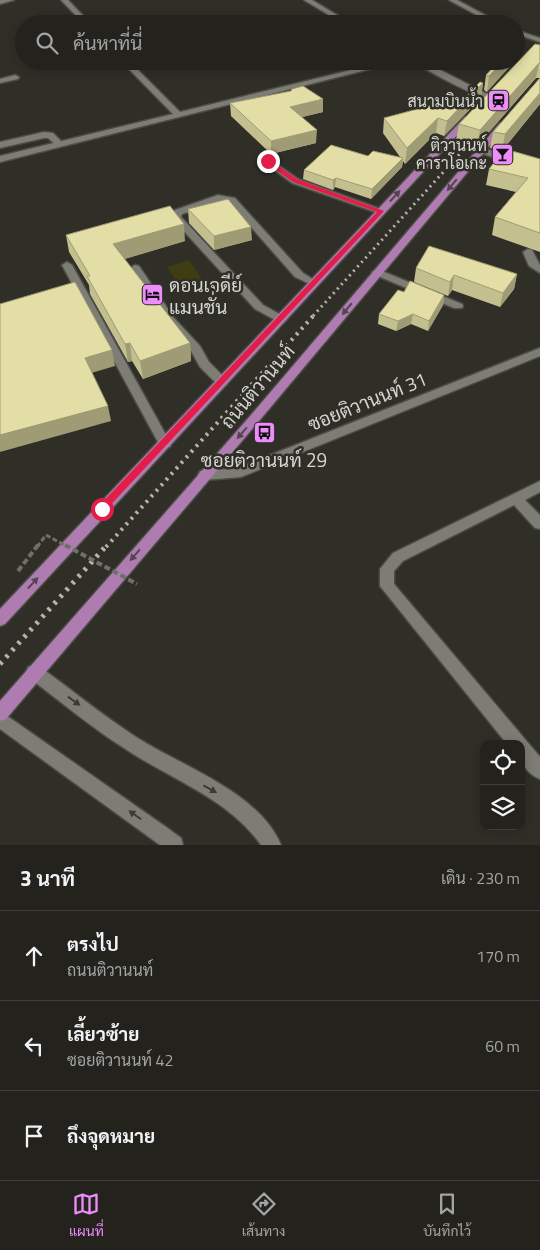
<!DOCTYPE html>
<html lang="th">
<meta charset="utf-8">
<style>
body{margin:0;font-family:"Titillium Web",Sarabun,sans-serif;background:#2b2a26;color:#f1f3f6}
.controls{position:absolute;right:15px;bottom:15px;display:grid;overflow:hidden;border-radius:10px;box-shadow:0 2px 12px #0003}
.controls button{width:45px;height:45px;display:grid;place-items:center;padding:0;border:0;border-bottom:1px solid #403f3b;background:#23221d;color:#f1f3f6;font:25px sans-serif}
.stop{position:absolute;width:15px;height:15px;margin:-11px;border:4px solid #e11d48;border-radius:50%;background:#fff}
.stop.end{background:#e11d48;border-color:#fff;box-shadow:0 1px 5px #0008}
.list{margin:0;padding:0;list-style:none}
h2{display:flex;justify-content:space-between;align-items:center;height:65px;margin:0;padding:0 20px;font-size:21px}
h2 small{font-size:16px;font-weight:400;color:#a3a4a4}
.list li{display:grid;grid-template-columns:32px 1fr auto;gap:15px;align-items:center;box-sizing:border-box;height:90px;padding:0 20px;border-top:1px solid #403f3b}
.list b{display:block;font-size:19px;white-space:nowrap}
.list p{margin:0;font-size:16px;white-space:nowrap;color:#a3a4a4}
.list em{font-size:16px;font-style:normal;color:#a3a4a4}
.icon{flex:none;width:28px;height:28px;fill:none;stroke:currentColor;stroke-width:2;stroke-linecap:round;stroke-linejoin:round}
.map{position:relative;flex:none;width:540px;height:845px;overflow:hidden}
.search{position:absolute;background:#23221d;box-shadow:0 2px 12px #0003;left:15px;right:15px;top:15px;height:55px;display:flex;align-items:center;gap:12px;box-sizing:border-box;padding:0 18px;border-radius:28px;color:#a3a4a4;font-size:19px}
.sheet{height:335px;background:#23221d}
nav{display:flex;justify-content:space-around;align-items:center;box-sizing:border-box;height:70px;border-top:1px solid #403f3b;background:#23221d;font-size:14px;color:#a3a4a4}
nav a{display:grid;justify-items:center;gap:2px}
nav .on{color:#ed8cfa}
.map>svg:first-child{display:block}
</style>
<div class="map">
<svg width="540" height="845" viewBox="0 0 540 845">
<rect width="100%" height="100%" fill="#2f2e27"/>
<!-- green -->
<path fill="#403c12" d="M189,260L207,286L184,292L167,267Z"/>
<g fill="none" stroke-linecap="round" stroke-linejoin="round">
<defs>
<g id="service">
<path d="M15,75L19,77L18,79L0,83V79Z"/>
<path d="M44,132L53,133L64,144L57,146L48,138H44L0,148V142Z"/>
<path d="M218,195L235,198L303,273L319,283L314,286L295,277L229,202L219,201L182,214L181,217L263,305L285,317L287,319L285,321H277L255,309L171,217L175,210Z"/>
<path d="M135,265L139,266L174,318L200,346L209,362L226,379L228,382L226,385H218L200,367L191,351L166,322L130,268Z"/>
<path d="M540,481V492L525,500L540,515V529L535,528L514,505L403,561L394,571V584L540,757V779C523,772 521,760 521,744H507L380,586V569L393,553Z"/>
<path d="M34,665L40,667C72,690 102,715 136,737C181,766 259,792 281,845H261C228,798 170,779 124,748C91,727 60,701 28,677L26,672L28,667Z"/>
<path d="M0,711L166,827L181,838L183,845H160L0,729Z"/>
</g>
<g id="minor">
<path d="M0,0H14L0,4Z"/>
<path d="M61,0H68L91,24H84Z"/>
<path d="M304,0H312L352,24H344Z"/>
<path d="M121,61H129L180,112L388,61H402L0,162V156L173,114Z"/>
<path d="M413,61H423L493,97C484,103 424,69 413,61Z"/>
<path d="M481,147L540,168V174L478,152L477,150Z"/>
<path d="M268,158L298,179L386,211L384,213H378L292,183L265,163L264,161Z"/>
<path d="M528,249L532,250L540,265V273L529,266L523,252Z"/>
<path d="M67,262L72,265L171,444L170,447H160L159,444L62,265Z"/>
<path d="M377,269L462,304L463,306L462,308H454L373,274L372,272Z"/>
<path d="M540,348V356L241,477L205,480L200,479L198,475L200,471L205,470L235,469Z"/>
</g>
<g id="tertiary">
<path d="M449,0H457L502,24H493Z"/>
<path d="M516,30L540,38V42L516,34Z"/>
</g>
<g id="primary">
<path d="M465,117L472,119L5,624L0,626V609Z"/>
<path d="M500,123L507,125L259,421L6,719L0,721V701L251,415Z"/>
</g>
</defs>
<!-- service casing -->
<use href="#service" stroke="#4c4c46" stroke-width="3"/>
<!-- minor casing -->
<use href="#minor" stroke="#4c4c46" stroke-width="3"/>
<!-- tertiary casing -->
<use href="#tertiary" stroke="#4c4c46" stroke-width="3"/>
<!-- primary casing -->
<use href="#primary" stroke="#4c4c46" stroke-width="3"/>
<!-- path-far1 -->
<path stroke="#70706a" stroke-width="3" stroke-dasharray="5 2.5" stroke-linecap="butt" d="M37,547L46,535"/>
<!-- path -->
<path stroke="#70706a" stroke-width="4" stroke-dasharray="6 3" stroke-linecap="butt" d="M18,571L38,545"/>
<!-- service -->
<use href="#service" fill="#7e7d75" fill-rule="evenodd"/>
<!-- minor -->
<use href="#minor" fill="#7e7d75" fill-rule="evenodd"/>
<!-- tertiary -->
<use href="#tertiary" fill="#7e7d75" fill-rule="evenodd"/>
<!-- primary -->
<use href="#primary" fill="#af7cb2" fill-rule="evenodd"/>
<!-- rail-far3 -->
<path stroke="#b4b4ae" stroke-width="2.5" stroke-dasharray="1 3" stroke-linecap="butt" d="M473,138L477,134"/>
<!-- rail-far2 -->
<path stroke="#b4b4ae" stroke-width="3" stroke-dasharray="2 4" stroke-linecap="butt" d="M313,316L475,137"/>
<!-- rail-far1 -->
<path stroke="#b4b4ae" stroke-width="4" stroke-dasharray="2.5 5" stroke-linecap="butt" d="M106,547L314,315"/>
<!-- rail -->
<path stroke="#b4b4ae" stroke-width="5" stroke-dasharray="3 6" stroke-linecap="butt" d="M0,664L107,545"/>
<!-- path-bridge-far1 -->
<path stroke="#70706a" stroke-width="3" stroke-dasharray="5 2.5" stroke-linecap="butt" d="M46,535L68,547"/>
<!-- path-bridge -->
<path stroke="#70706a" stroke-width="4" stroke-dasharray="6 3" stroke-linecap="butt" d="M65,545L137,584"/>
</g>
<!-- wall -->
<g fill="#c3bf8e">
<path d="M540,45V104L502,151L490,148L493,132L540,78H536L477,146L456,140L459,124Z"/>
<path d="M499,61L487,92L484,90L486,75Z"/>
<path d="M483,83L481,98L444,136L436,133L405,164L403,161L402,167L371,199L335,187L333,190L303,179L304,170L368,156L400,157L383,133L384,118L459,98L458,104Z"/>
<path d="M323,99V112L302,117L316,143L271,154L231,116L230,103Z"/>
<path d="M540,159V252L492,235L495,217L516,192L486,185L489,169Z"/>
<path d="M188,209L252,240L214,250L189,223Z"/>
<path d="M66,235L185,241L124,259L190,343L191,361L143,379L132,361L128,362L90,294L89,285L69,252Z"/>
<path d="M416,268L517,274L514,289L500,307L452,290L448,296L414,282Z"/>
<path d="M404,292L444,295L443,305L428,331L411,324L396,331L378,324L379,314Z"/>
</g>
<!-- shaded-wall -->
<g fill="#9f9b74">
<path d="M522,42L519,57L516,60V48Z"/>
<path d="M504,61H515L487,92L489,76Z"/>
<path d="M539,63L536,78L477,146L480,130Z"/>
<path d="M483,83L481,98L444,136L447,121L454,102L459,98L457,110Z"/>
<path d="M540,93V104L502,151L505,134Z"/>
<path d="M323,99V112L290,120V107Z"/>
<path d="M438,118L436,133L405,164L407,148Z"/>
<path d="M317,130L316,143L271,154V141Z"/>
<path d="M403,158L402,167L371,199L372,189Z"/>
<path d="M336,178L335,187L333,190V180Z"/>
<path d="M184,224L185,241L115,262L113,244Z"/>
<path d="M251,227L252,240L214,250V236Z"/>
<path d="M517,274L514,289L500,307L503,293Z"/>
<path d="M454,275L452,290L448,296L450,282Z"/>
<path d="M444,295L443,305L428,331L429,321Z"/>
<path d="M413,314L411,324L396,331L398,321Z"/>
<path d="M130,343L132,361L128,362L125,344Z"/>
<path d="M190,343L191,361L143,379L140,361Z"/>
<path d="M112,350L115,366L88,374L85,358Z"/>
<path d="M108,406L111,421L0,452V435Z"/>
</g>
<!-- building -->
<g fill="#e3dea5" stroke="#9f9b74">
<path d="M518,42H522L516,48V44Z"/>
<path d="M535,44L540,45V63H539L480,130L459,124Z"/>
<path d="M499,61H504L489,76L486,75Z"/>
<path d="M540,78V93L505,134L493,132Z"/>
<path d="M480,82L483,83L447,121L438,118L407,148L384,118L459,98L454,102L459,104Z"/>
<path d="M303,86L323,99L290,107L317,130L271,141L230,103L291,91L292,89Z"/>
<path d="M331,145L368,156L373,151L403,158L372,189L336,178L333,180L304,170Z"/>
<path d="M505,149L540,159V233L495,217L528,178L489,169Z"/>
<path d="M228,199L251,227L214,236L188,209Z"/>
<path d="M170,206L184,224L113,244L190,343L140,361L130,343L125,344L87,276H90L66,235Z"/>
<path d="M429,246L517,274L503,293L454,275L450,282L416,268Z"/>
<path d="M410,281L444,295L429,321L413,314L398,321L379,314L398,290L404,292Z"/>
<path d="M75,282L112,350L85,358L108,406L0,435V304Z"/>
</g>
<!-- one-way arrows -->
<defs><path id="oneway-solid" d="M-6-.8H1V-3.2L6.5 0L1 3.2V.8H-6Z" transform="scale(1.25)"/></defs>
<g fill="#554551">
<use href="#oneway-solid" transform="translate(452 185) rotate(130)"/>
<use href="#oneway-solid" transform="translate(395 196) rotate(-47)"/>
<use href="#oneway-solid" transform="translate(347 309) rotate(130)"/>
<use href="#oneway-solid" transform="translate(242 433) rotate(131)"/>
<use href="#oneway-solid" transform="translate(135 555) rotate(131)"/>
<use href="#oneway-solid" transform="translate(33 583) rotate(-47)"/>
</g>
<g fill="#3b3a33">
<use href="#oneway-solid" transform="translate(74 701) rotate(36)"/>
<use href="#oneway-solid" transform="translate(210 789) rotate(29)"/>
<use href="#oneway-solid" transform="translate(135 815) rotate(-145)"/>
</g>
<!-- route -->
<path fill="#e11d48" d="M266,160H270L297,179L384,211L105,511H99V506L377,212L293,182L266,163Z"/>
<!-- icons -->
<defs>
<symbol id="station-square" viewBox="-11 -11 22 22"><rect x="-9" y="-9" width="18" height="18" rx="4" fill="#ed8cfa" stroke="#2f2e27"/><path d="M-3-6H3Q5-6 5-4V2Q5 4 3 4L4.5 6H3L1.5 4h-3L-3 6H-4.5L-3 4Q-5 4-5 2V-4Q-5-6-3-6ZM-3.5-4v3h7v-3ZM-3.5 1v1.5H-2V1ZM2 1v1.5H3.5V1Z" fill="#111"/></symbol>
<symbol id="bar-square" viewBox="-11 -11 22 22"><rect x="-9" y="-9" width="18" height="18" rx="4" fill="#ed8cfa" stroke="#2f2e27"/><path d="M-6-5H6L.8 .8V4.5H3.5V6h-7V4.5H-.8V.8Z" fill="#111"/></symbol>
<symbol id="hotel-square" viewBox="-11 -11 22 22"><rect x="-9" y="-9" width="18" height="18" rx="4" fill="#ed8cfa" stroke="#2f2e27"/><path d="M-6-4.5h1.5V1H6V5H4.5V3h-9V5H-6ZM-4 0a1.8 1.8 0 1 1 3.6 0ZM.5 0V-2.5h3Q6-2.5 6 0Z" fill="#111"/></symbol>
<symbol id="bus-square" viewBox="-11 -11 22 22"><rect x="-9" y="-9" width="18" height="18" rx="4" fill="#ed8cfa" stroke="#2f2e27"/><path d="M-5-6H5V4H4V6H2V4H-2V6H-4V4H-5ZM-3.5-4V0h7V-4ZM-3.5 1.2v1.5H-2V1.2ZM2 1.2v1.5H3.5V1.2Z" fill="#111"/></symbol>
</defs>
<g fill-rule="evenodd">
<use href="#station-square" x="486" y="88" width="25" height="25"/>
<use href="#bar-square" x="490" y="142" width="25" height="25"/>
<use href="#hotel-square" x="140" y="282" width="25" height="25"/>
<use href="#bus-square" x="252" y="420" width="25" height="25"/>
</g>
<g text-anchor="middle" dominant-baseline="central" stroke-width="5" stroke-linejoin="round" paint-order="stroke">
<!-- far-poi labels -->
<g font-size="16" fill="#d6d6d1" stroke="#2f2e27" text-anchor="end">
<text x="483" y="101">สนามบินน้ำ</text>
<text x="487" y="145">ติวานนท์<tspan x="487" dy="18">คาราโอเกะ</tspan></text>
</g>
<!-- poi labels -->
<g font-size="19" fill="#d6d6d1" stroke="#2f2e27" text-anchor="start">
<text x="169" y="284">ดอนเจดีย์<tspan x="169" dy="22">แมนชั่น</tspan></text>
<text x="264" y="459" text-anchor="middle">ซอยติวานนท์ 29</text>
</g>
<!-- street labels -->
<g font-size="19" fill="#d6d6d1" stroke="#2f2e27">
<text transform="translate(257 386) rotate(-50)">ถนนติวานนท์</text>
<text transform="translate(367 401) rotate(-22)">ซอยติวานนท์ 31</text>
</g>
</g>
</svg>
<div class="controls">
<button><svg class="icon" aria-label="locate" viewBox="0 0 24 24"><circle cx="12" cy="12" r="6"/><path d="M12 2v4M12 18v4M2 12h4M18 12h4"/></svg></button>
<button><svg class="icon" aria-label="layers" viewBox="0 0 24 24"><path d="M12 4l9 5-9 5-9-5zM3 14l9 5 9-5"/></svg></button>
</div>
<div class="stop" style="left:102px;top:509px"></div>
<div class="stop end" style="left:268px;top:161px"></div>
<div class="search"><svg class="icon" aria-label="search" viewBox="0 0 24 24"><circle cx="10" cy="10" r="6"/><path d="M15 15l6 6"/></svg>ค้นหาที่นี่</div>
</div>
<section class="sheet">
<h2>3 นาที<small>เดิน · 230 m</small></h2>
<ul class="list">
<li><svg class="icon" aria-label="ahead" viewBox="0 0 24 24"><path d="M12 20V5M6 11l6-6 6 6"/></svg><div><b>ตรงไป</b><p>ถนนติวานนท์</p></div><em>170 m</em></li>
<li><svg class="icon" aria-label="left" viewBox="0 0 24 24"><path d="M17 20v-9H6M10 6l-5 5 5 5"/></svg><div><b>เลี้ยวซ้าย</b><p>ซอยติวานนท์ 42</p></div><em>60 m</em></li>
<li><svg class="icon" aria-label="arrive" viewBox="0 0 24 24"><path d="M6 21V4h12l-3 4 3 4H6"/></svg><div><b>ถึงจุดหมาย</b></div></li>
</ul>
</section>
<nav>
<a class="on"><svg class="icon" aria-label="map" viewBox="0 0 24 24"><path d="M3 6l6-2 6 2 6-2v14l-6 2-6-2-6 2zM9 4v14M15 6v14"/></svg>แผนที่</a>
<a><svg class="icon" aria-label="directions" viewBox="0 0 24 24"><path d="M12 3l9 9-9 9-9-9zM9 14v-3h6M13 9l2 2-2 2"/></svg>เส้นทาง</a>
<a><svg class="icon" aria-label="saved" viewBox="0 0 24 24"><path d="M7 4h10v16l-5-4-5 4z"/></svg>บันทึกไว้</a>
</nav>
